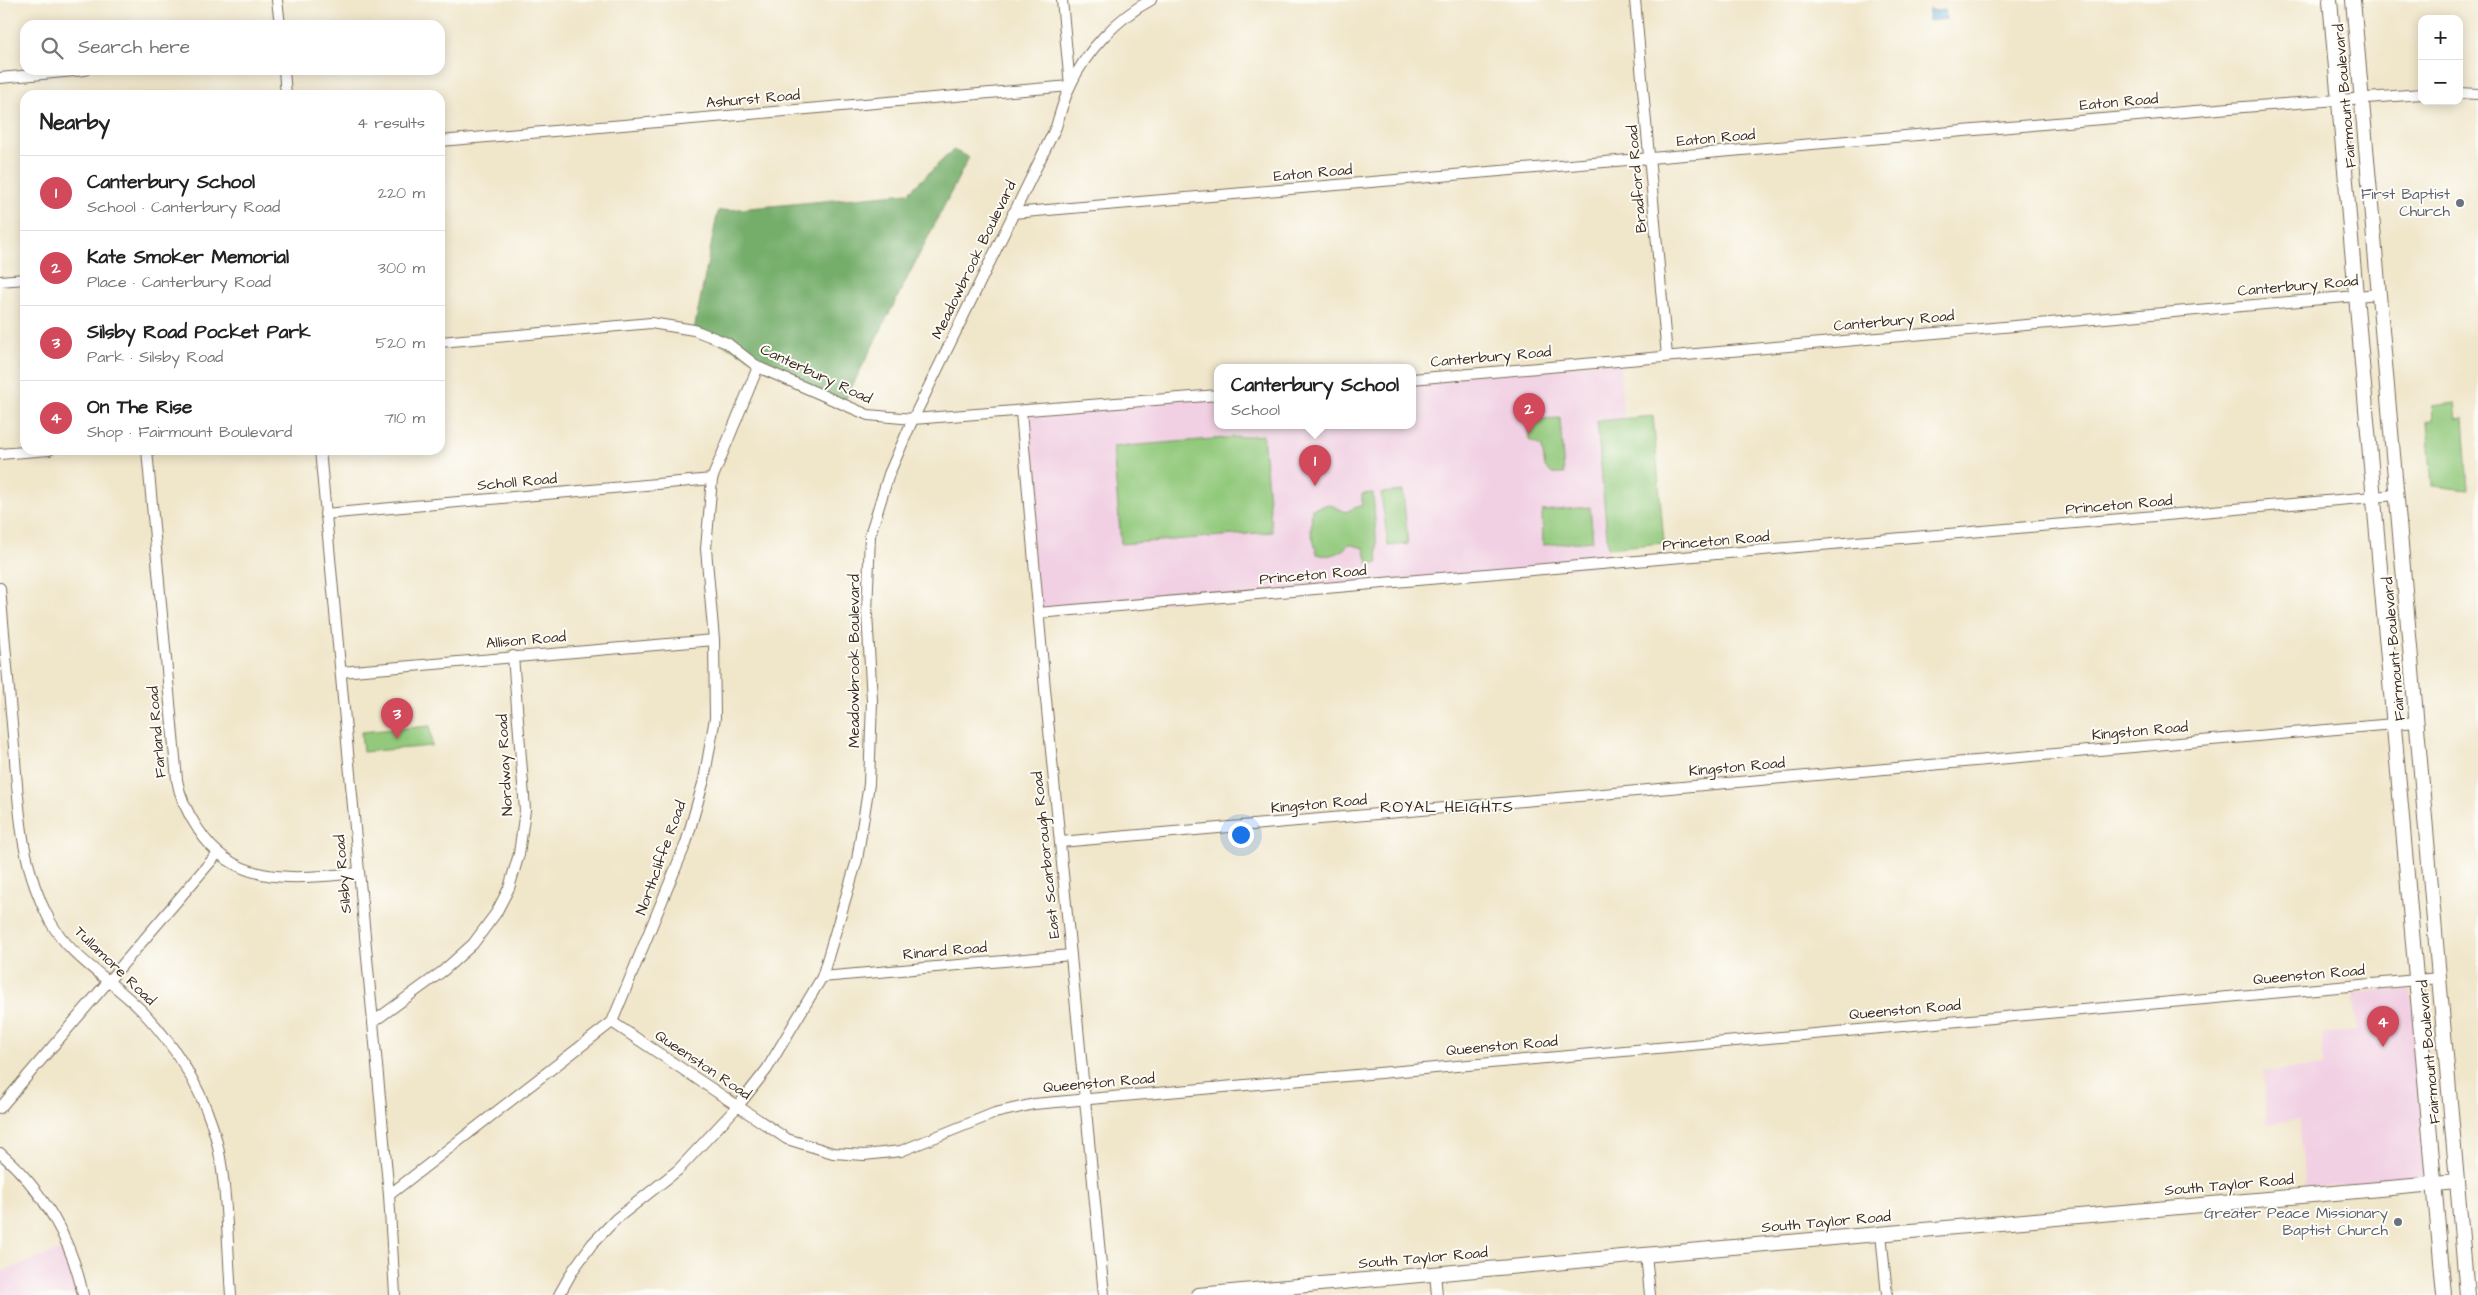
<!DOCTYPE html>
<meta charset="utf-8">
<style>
body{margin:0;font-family:"Architects Daughter",sans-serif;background:#f6f6f6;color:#222}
.controls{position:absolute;right:15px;top:15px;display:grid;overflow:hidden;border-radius:10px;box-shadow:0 2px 12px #0003}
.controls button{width:45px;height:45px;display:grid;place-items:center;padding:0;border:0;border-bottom:1px solid #e0e0e0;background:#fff;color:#222;font:25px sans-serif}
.you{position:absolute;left:1240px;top:834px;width:18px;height:18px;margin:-12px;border:4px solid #fff;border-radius:50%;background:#1a73e8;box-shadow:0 0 0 8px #1a73e833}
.badge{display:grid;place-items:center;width:32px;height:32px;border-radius:50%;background:#d1495b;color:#fff;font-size:16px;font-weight:700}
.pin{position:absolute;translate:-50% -41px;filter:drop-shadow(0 1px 2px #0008)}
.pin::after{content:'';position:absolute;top:26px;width:18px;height:15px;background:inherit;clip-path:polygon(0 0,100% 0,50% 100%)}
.popup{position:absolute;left:1214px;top:364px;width:202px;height:65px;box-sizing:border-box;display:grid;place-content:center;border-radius:10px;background:#fff;filter:drop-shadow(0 1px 4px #0005);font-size:16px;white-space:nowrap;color:#767676}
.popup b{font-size:19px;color:#222}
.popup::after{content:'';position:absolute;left:50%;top:100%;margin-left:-10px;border:10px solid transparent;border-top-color:#fff}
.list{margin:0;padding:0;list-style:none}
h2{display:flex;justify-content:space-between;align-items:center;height:65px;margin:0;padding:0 20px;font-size:21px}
h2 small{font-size:16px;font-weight:400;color:#767676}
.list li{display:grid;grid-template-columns:32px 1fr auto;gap:15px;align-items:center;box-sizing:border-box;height:75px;padding:0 20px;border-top:1px solid #e0e0e0}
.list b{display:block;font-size:19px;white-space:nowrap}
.list p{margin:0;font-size:16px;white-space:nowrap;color:#767676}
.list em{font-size:16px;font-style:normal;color:#767676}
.icon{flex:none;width:28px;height:28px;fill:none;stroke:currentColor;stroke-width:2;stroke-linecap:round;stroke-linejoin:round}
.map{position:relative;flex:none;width:2478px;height:1295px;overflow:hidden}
.search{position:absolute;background:#fff;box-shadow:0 2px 12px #0003;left:20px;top:20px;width:425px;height:55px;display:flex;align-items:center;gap:12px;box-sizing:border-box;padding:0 18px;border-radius:15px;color:#767676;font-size:19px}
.panel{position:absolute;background:#fff;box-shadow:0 2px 12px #0003;left:20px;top:90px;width:425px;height:365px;border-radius:15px}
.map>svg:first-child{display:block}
</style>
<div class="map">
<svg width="2478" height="1295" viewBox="0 0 2478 1295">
<rect width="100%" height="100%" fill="#fdfcf7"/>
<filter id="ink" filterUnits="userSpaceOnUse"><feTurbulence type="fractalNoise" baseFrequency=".02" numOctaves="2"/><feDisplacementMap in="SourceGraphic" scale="10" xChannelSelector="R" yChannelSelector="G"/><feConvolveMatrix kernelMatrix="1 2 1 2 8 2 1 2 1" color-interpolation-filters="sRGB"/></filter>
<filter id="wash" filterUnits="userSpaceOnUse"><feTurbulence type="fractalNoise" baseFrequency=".0096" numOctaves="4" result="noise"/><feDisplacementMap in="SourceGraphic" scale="20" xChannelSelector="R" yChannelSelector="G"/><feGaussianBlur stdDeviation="1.12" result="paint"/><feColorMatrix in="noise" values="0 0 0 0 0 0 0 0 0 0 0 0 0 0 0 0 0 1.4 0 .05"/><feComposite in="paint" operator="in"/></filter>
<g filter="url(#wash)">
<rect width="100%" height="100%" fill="#f0e6ca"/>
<!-- built -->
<g fill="#f1d0e3">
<path d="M1619,361L1624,419L1597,421L1609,565L1038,613L1021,412L1217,395L1218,425H1412L1413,379Z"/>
<path d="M2404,988L2411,991L2428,1173L2423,1178L2305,1188L2299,1120L2267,1123L2263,1072L2325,1066L2322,1034L2356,1030L2354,993Z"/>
<path d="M63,1249L77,1295H0V1272Z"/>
</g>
<!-- green -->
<g fill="#92c97b" stroke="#667a4c">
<path d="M2455,403L2457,419L2463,418L2468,490L2432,486L2427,421L2433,420L2432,406Z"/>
<path d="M1653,416L1664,543L1608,548L1597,421Z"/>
<path d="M1560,418L1564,474H1552L1545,467L1542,447L1529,440L1528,420Z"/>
<path d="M1263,435L1272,532L1121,544L1113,447Z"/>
<path d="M1403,491L1408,544L1388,546L1381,493Z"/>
<path d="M1373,493L1378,563L1368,564L1364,548L1349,544C1340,554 1330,558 1317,554L1311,532L1312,509L1329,504L1345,512L1362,505V494Z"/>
<path d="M1590,507L1593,541L1543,545L1542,511Z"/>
<path d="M430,726L432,746L363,752L361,732Z"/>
</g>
<!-- forest -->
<path fill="#75ad6b" stroke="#586c44" d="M953,150L969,157L843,404L694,330L718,211L908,193Z"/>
<!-- water -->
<path fill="#61aeda" stroke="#4e6c7c" d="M1929,8L1935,11L1945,10L1946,19L1929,21Z"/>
</g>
<g filter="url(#ink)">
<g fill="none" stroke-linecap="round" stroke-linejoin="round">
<defs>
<g id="street">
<path d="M277,0L280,25"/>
<path d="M1062,0L1070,86"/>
<path d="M1635,0L1667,356"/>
<path d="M284,70L286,95"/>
<path d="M0,78L85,70"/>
<path d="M2459,93L2478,94"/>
<path d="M440,141L1070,86"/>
<path d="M1013,213L2230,108L2422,94"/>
<path d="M0,281L25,279"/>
<path d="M440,342L651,323L694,330L727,343L758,367L868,415L913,419L1218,395"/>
<path d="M1412,379L2379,294"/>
<path d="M1021,412L1045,689L1104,1295"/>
<path d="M147,450L177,780C180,798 188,814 198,829C236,889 298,878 358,873"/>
<path d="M320,450L389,1195L395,1295"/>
<path d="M0,454L49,450"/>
<path d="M325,514L712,479"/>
<path d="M0,588C5,641 9,694 14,747C19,808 20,866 50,921C71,959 115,982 144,1013C175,1046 198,1083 212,1125C228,1172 227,1245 231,1295"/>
<path d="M1038,613L2396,495"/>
<path d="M341,672L714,640"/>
<path d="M1060,842L2416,722"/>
<path d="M822,977L1071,955"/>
<path d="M373,1022L443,971L473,944L496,913L509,888L519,854L525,810L513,656"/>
<path d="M612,1022L787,1139L833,1153L864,1155L901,1151L995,1113L1034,1104L2439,978"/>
<path d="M0,1108L218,853"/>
<path d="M0,1153C43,1189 72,1241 83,1295"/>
<path d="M389,1195L612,1022L686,843L704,780L715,718L714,640L706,549L712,479L758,367"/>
<path d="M1881,1233L1887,1295"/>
<path d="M1646,1254L1650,1295"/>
<path d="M1435,1273L1437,1295"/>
<path d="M559,1295L573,1270L592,1244L616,1219L678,1170L738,1106L767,1069L822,977L857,860L869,784L872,701L867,613L870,535L889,474L913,419L1056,127C1060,114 1064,99 1070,86C1086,51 1117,18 1151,0"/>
</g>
<g id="secondary">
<path d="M2330,0L2444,1295"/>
<path d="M2353,0L2467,1295"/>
<path d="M1198,1295L2457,1182"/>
</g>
</defs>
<!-- street casing -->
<use href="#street" stroke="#7a6c5a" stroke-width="12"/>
<!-- secondary casing -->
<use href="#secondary" stroke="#7a6c5a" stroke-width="16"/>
<!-- street -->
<use href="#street" stroke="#fff" stroke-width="10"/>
<!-- secondary -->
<use href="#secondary" stroke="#fff" stroke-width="14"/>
</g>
</g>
<!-- markers -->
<g fill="#6b7280" stroke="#fdfcf7" stroke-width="2">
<circle cx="2460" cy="203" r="5"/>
<circle cx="2398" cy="1222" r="5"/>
</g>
<g text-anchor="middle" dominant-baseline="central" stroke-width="4" stroke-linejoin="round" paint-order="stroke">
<!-- street labels -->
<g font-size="15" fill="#3b2a1e" stroke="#fdfcf7">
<text transform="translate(2345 96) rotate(-95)">Fairmount Boulevard</text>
<text transform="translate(753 99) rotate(-5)">Ashurst Road</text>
<text transform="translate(2119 102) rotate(-5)">Eaton Road</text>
<text transform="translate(1716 138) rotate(-5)">Eaton Road</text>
<text transform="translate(1313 173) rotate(-5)">Eaton Road</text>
<text transform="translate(1637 179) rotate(-95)">Bradford Road</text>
<text transform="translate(974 260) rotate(-64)">Meadowbrook Boulevard</text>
<text transform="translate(2298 286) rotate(-5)">Canterbury Road</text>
<text transform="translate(1894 321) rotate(-5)">Canterbury Road</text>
<text transform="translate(1491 357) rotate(-5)">Canterbury Road</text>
<text transform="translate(816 374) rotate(25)">Canterbury Road</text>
<text transform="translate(517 482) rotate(-5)">Scholl Road</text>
<text transform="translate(2119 505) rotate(-5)">Princeton Road</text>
<text transform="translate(1716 541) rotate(-5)">Princeton Road</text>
<text transform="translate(1313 575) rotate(-5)">Princeton Road</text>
<text transform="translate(526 640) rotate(-5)">Allison Road</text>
<text transform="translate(2394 649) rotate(-95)">Fairmount Boulevard</text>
<text transform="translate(854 661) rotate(-90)">Meadowbrook Boulevard</text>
<text transform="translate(2140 731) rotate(-5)">Kingston Road</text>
<text transform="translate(157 732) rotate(-95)">Farland Road</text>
<text transform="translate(505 765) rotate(-93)">Nordway Road</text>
<text transform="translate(1737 767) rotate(-5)">Kingston Road</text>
<text transform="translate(1319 804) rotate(-5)">Kingston Road</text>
<text transform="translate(1046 855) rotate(-96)">East Scarborough Road</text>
<text transform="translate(661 858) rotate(-70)">Northcliffe Road</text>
<text transform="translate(343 874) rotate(-95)">Silsby Road</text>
<text transform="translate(945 951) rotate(-5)">Rinard Road</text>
<text transform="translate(115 966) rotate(44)">Tullamore Road</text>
<text transform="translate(2309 975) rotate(-5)">Queenston Road</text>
<text transform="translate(1905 1010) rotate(-5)">Queenston Road</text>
<text transform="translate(1502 1046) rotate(-5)">Queenston Road</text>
<text transform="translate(2429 1052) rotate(-95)">Fairmount Boulevard</text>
<text transform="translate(703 1065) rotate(34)">Queenston Road</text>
<text transform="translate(1099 1083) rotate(-5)">Queenston Road</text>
<text transform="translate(2229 1185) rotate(-5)">South Taylor Road</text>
<text transform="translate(1826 1222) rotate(-5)">South Taylor Road</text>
<text transform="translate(1423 1258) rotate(-5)">South Taylor Road</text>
</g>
<!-- worship labels -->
<g font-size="15" fill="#5b616d" stroke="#fdfcf7" text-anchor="end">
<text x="2450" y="194">First Baptist<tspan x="2450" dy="17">Church</tspan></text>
<text x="2388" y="1213">Greater Peace Missionary<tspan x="2388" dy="17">Baptist Church</tspan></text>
</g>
<!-- neighbourhood labels -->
<g font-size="16" letter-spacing="1" fill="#3b2a1e" stroke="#fdfcf7">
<text x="1447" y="807">ROYAL HEIGHTS</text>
</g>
</g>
</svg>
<div class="controls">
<button>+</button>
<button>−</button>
</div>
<div class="you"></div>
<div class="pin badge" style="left:1315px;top:486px">1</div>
<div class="popup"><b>Canterbury School</b>School</div>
<div class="pin badge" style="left:1529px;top:434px">2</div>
<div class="pin badge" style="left:397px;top:739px">3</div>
<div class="pin badge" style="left:2383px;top:1047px">4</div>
<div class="search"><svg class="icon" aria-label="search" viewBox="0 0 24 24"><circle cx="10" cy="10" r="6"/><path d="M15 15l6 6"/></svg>Search here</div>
<section class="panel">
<h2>Nearby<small>4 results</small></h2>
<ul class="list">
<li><span class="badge">1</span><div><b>Canterbury School</b><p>School · Canterbury Road</p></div><em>220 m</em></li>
<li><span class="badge">2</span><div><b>Kate Smoker Memorial</b><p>Place · Canterbury Road</p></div><em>300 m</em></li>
<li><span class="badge">3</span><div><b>Silsby Road Pocket Park</b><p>Park · Silsby Road</p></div><em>520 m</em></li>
<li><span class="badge">4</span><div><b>On The Rise</b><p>Shop · Fairmount Boulevard</p></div><em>710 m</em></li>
</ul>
</section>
</div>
